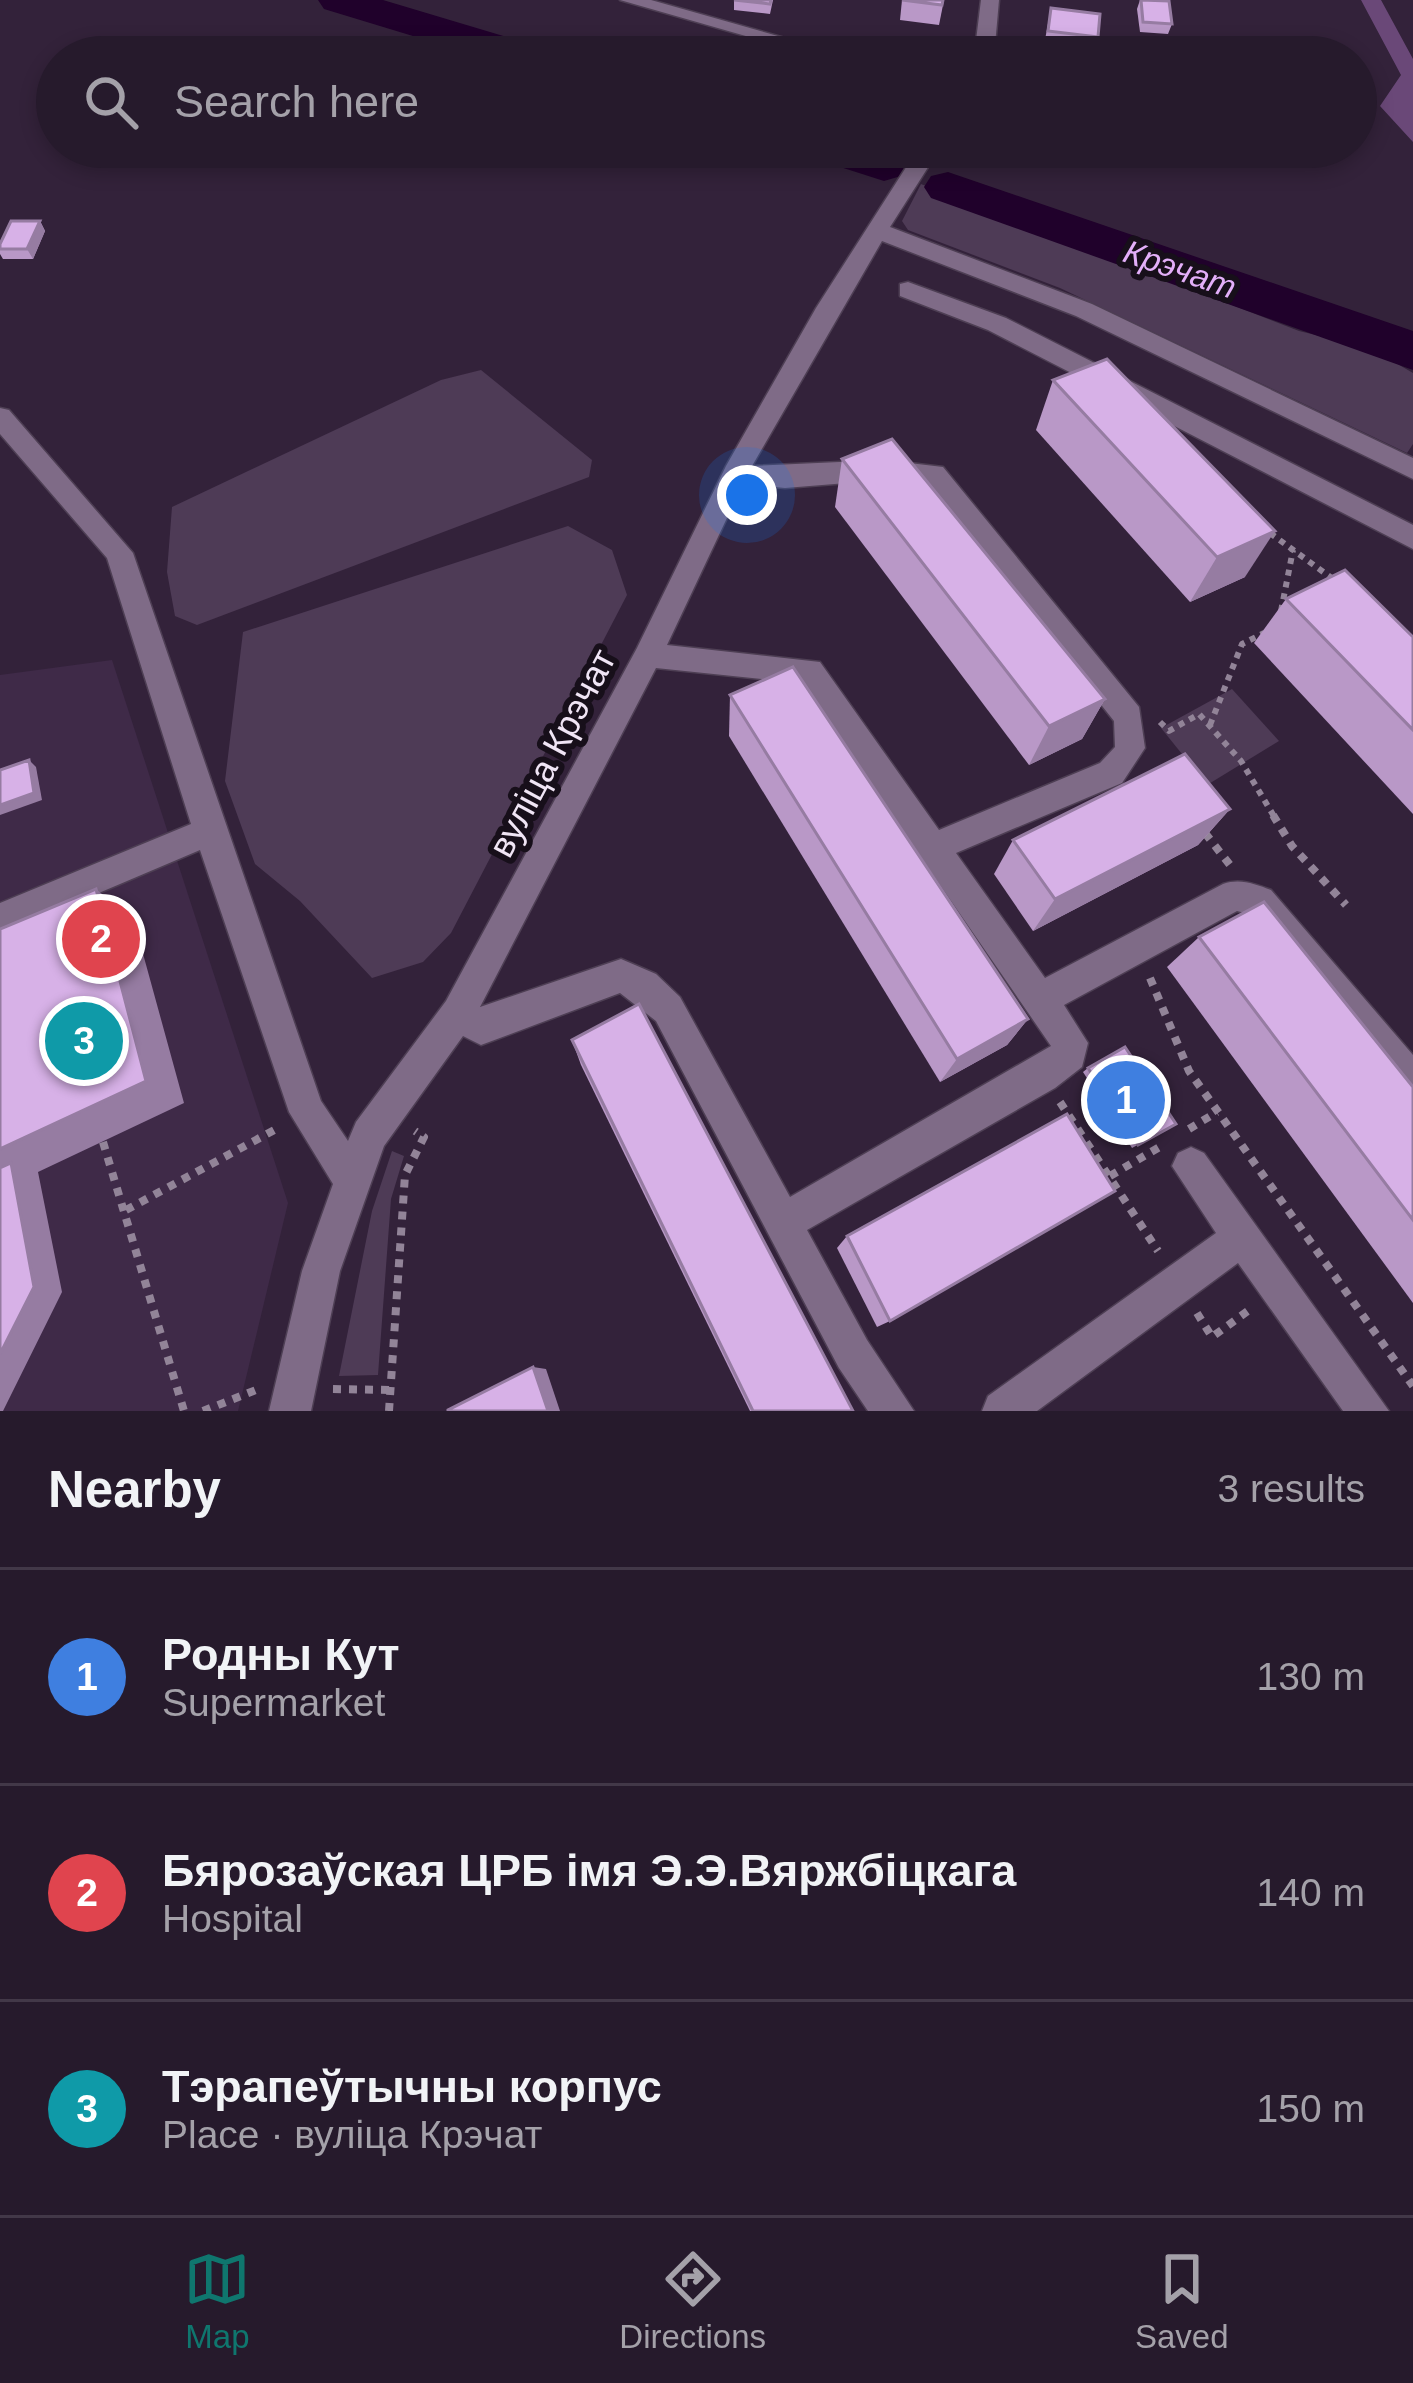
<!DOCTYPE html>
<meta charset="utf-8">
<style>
body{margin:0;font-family:Helvetica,sans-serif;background:#2e2334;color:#f1f3f6}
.you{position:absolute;left:747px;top:495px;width:42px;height:42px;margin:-30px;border:9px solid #fff;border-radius:50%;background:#1a73e8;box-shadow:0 0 0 18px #1a73e833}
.badge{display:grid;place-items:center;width:78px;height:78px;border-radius:50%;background:#0f766e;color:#fff;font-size:39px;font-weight:700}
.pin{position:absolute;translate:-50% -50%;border:6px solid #fff;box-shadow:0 3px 12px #0006}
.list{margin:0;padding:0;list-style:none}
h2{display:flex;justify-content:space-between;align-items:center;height:156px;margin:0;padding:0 48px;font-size:51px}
h2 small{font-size:39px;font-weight:400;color:#a4a1a9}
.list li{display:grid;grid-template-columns:78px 1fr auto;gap:36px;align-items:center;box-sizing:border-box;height:216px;padding:0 48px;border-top:3px solid #423848}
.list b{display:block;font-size:45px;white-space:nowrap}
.list p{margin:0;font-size:39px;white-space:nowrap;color:#a4a1a9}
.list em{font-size:39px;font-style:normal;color:#a4a1a9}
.icon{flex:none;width:66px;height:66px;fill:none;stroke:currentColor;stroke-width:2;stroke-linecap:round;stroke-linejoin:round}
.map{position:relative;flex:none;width:1413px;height:1411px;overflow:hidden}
.search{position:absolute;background:#261a2c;box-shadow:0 6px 18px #0003;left:36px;right:36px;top:36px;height:132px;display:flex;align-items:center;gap:30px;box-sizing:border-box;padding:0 42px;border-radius:66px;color:#a4a1a9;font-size:45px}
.sheet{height:804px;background:#261a2c}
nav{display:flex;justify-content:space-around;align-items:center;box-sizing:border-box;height:168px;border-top:3px solid #423848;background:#261a2c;font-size:33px;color:#a4a1a9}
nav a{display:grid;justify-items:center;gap:6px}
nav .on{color:#0f766e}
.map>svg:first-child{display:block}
</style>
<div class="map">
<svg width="1413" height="1411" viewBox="0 0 1413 1411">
<rect width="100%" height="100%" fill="#33223a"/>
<!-- built -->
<path fill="#3f2a48" d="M112,660L288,1203L238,1411H0V675Z"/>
<!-- green -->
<g fill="#4e3b56">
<path d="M921,184L1299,331L1370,348L1413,373V444L1407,453L1060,288L908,230L902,221Z"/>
<path d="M481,370L592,460L589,477L197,625L175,616L167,572L172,507L441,380Z"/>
<path d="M568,526L612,550L627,595L451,933L423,962L372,978L300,901L255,864L225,781L243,632Z"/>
<path d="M1232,689L1279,741L1207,785L1161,728Z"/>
<path d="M392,1151L404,1156L391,1199L378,1375L339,1376L372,1211Z"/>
</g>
<!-- forest -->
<path fill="#6a4878" d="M1361,0H1381L1413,59V142L1380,106L1401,75Z"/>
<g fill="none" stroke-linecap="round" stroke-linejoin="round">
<!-- river -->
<g fill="#20012b" fill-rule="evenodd">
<path d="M318,0H383L543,48L550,57H482L324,9Z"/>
<path d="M803,147C834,147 888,137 908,166L901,176L884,181L809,157Z"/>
<path d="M948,172L1413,331V370L931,198L924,187L931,176Z"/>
</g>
<defs>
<g id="minor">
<path d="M620,0H651L852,57H819Z"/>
<path d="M981,0H999L994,57H974Z"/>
<path d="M919,147H941L890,227L1092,304L1413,458V479L1076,316L882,241L752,466L884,460L943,467L1139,707L1145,748L1122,783L956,853L1045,978L1223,884C1240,878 1255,884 1271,890L1413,1055V1100L1400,1095L1249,914L1237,911L1064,1005L1088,1043L1082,1067L1055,1088L807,1230L867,1340L914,1411H868L839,1368L656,1021L620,993L481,1045L463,1036L384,1146L340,1271L311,1411H269L302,1271L333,1184L289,1112L200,850L0,935V903L191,824L107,558L0,434V408L9,410L133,553L321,1101L348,1141L356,1122L446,1001L637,648L726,466L816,308ZM884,480L926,483L1114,721L1115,747L1100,763L939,830L820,662L667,645L743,484L785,488ZM656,668L801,683L1051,1046L790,1197L680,997L656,974L621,959L480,1007Z"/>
<path d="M908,282L1006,318L1413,525V549L988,330L900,296V284Z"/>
<path d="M1191,1147L1204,1153L1389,1411H1343L1238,1263L1037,1411H982L988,1396L1216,1233L1172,1166L1178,1153Z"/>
</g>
</defs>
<!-- minor casing -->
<use href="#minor" stroke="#4e3f54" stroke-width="3"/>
<!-- path-far1 -->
<g stroke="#928498" stroke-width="6" stroke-dasharray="6 6" stroke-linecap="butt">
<path d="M1270,533L1337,582"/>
<path d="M1281,611L1293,550"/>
<path d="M1160,722L1169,731L1199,714L1241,761L1275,818"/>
<path d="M1210,725L1242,644L1264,633"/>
</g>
<!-- path -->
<g stroke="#928498" stroke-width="8" stroke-dasharray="8 8" stroke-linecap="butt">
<path d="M1273,815L1292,846L1346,905"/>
<path d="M1205,833L1230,865"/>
<path d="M1150,978L1189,1071L1413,1386"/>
<path d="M1060,1102L1158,1251"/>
<path d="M1189,1129L1217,1112"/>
<path d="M103,1142L184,1411"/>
<path d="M1110,1176L1163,1145"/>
<path d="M126,1210L280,1127"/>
<path d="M1197,1313L1212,1337L1252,1308"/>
<path d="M333,1389L390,1390"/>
<path d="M203,1411L256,1390"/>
<path d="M389,1411L405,1175L424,1137L415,1131"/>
</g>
<!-- minor -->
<use href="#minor" fill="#7f6b87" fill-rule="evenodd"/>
</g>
<!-- wall -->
<g fill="#b998c7">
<path d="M734,0H773L770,14L734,10Z"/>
<path d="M902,0H944L939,25L900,20Z"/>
<path d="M1140,0L1172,24L1168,34L1140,32L1137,9Z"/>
<path d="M1051,8L1098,37L1092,57L1043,50Z"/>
<path d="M40,221L45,231L33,259H3L0,254V244Z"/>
<path d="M1053,380L1245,577L1190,602L1036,430Z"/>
<path d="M842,459L1105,699L1082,739L1029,765L835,507Z"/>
<path d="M1286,599L1413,637V814L1254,643Z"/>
<path d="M730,695L1028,1019L1007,1045L940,1082L729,736Z"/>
<path d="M1230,809L1198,845L1033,931L994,874L1013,840Z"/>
<path d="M1199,937L1413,1087V1303L1167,967Z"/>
<path d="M572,1040L853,1411H750L581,1065Z"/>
<path d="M1088,1068L1176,1124L1132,1148L1083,1072Z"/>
<path d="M847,1236L890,1321L877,1327L837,1248Z"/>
</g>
<!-- shaded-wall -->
<g fill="#967ca2">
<path d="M40,221L45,231L33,259L27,249Z"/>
<path d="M1275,531L1245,577L1190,602L1217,557Z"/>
<path d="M1105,699L1082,739L1029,765L1049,726Z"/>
<path d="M29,760L36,767L42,800L0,815V805Z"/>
<path d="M1230,809L1198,845L1033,931L1055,899Z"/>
<path d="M96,889L134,921L184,1103L38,1172L62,1292L3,1411H0V1149Z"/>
<path d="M1028,1019L1007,1045L940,1082L957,1059Z"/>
<path d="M533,1367L546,1369L560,1411H548Z"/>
</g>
<!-- building -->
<g fill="#d7b1e7" stroke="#967ca2" stroke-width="3">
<path d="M734,0H771L770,4Z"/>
<path d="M902,0H943L942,5Z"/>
<path d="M1141,0L1169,1L1172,24L1143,22Z"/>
<path d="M1051,8L1100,14L1098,37L1048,31Z"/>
<path d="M11,221H40L27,249H0V244Z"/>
<path d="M1107,359L1275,531L1217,557L1053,380Z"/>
<path d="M892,439L1105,699L1049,726L842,459Z"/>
<path d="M1345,570L1413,637V730L1286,599Z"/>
<path d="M793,667L1028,1019L957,1059L730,695Z"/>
<path d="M1185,754L1230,809L1055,899L1013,840Z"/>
<path d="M29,760L34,793L0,805V770Z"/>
<path d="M96,889L146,1081L0,1149V929Z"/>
<path d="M1264,902L1413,1087V1220L1199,937Z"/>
<path d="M639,1004L853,1411H753L572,1040Z"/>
<path d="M1125,1047L1176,1124L1138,1145L1088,1068Z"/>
<path d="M1067,1114L1115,1191L890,1321L847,1236Z"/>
<path d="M11,1163L34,1287L0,1354V1168Z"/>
<path d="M533,1367L548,1411H448V1410Z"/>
</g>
<g text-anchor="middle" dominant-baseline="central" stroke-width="12" stroke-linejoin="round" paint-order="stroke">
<!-- far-water labels -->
<g font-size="33" font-style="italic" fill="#e3aff9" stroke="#170f1a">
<text transform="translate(1180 269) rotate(19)">Крэчат</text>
</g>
<!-- street labels -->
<g font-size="36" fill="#f0e5f5" stroke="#170f1a">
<text transform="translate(552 753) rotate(-62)">вуліца Крэчат</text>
</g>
</g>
</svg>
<div class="you"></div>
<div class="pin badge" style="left:1126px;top:1100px;background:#3f7fe0">1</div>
<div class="pin badge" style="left:101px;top:939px;background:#e0444e">2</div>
<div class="pin badge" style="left:84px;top:1041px;background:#0f9aa8">3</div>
<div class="search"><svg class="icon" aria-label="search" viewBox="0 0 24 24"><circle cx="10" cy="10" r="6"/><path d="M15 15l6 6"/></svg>Search here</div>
</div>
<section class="sheet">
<h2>Nearby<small>3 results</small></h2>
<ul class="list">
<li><span class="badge" style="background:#3f7fe0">1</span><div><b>Родны Кут</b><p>Supermarket</p></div><em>130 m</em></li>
<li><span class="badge" style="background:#e0444e">2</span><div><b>Бярозаўская ЦРБ імя Э.Э.Вяржбіцкага</b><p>Hospital</p></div><em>140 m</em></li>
<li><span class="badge" style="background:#0f9aa8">3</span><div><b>Тэрапеўтычны корпус</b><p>Place · вуліца Крэчат</p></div><em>150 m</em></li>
</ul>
</section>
<nav>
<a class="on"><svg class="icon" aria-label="map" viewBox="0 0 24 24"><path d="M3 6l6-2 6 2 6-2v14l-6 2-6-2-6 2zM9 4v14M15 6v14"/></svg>Map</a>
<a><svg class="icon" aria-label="directions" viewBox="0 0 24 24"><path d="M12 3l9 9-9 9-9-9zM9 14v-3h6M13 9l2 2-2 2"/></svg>Directions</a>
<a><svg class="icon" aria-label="saved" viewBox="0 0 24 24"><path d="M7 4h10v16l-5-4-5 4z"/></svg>Saved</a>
</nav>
